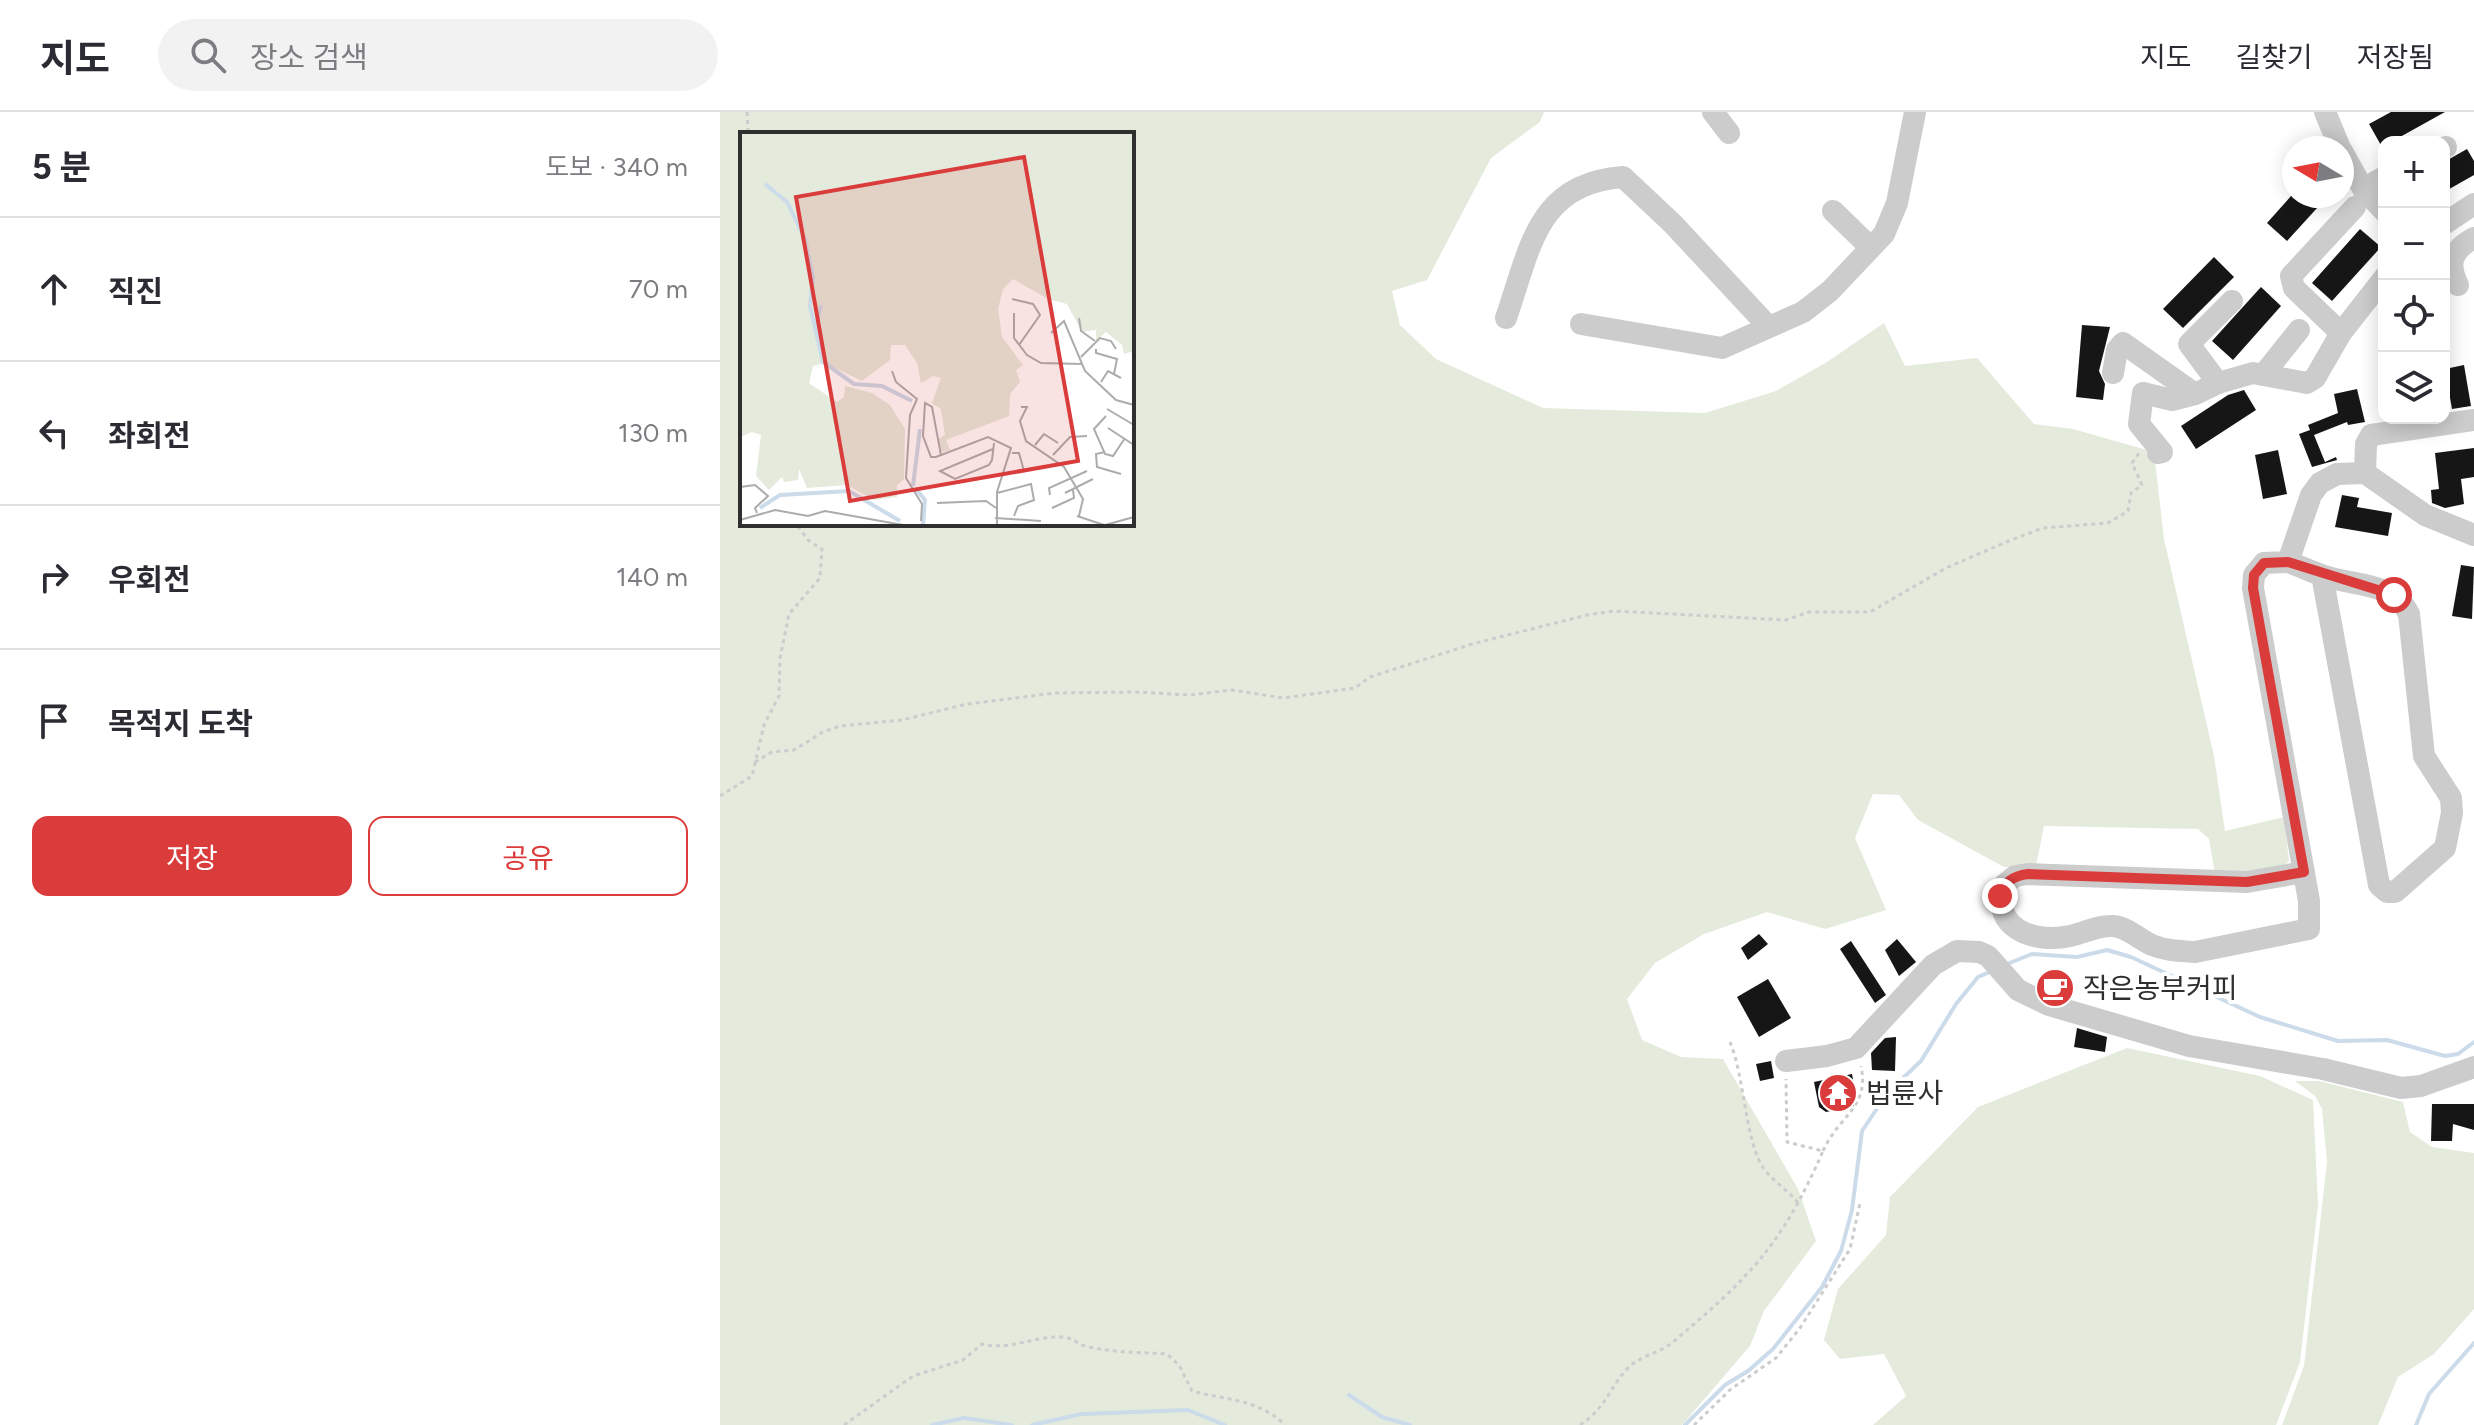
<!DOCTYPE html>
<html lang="ko">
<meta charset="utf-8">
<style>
body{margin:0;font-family:Figtree,"Noto Sans KR",sans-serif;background:#f2f2f3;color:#2b2b33}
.controls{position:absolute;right:24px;top:24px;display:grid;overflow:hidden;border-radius:16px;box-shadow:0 4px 20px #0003}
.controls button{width:72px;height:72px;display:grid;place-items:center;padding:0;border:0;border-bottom:2px solid #e1e1e2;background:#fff;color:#2b2b33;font:40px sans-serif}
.compass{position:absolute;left:1562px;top:24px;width:72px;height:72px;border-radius:50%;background:#fff;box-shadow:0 4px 20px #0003;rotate:280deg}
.stop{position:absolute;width:24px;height:24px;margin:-18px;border:6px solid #da3c3c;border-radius:50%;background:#fff}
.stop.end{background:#da3c3c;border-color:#fff;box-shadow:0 2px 8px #0008}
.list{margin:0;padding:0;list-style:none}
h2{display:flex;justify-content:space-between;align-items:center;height:104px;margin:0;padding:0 32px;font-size:34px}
h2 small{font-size:26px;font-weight:400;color:#7c7c81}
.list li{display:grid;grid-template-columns:52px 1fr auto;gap:24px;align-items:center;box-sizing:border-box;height:144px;padding:0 32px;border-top:2px solid #e1e1e2}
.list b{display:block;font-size:30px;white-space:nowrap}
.list em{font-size:26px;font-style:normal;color:#7c7c81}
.actions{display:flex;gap:16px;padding:24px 32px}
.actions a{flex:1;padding:18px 0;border:2px solid #da3c3c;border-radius:16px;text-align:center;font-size:28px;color:#da3c3c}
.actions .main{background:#da3c3c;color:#fff}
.icon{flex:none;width:44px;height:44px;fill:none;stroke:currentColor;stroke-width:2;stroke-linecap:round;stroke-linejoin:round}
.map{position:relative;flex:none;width:1754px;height:1313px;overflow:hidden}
header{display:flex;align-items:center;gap:48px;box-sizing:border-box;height:112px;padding:0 40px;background:#fff;border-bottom:2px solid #e1e1e2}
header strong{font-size:38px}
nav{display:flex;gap:44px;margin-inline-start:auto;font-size:28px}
.search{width:560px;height:72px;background:#f2f2f3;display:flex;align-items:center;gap:20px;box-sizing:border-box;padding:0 28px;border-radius:44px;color:#7c7c81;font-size:30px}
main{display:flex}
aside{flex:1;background:#fff}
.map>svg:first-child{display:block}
</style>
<header>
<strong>지도</strong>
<div class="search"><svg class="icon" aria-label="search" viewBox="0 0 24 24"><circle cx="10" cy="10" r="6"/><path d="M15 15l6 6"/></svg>장소 검색</div>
<nav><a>지도</a><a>길찾기</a><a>저장됨</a></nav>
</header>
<main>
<aside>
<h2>5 분<small>도보 · 340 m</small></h2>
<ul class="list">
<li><svg class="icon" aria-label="ahead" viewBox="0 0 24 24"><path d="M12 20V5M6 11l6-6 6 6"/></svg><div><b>직진</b></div><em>70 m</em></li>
<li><svg class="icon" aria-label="left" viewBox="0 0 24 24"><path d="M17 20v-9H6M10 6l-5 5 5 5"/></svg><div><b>좌회전</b></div><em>130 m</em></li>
<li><svg class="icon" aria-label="right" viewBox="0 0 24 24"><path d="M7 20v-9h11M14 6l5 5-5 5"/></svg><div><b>우회전</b></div><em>140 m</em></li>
<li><svg class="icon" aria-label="arrive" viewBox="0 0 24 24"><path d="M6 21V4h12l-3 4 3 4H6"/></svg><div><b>목적지 도착</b></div></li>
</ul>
<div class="actions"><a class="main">저장</a><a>공유</a></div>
</aside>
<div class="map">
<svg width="1754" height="1313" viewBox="0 0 1754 1313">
<rect width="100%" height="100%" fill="#fff"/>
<!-- green -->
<g fill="#e4ebdd" fill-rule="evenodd">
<path d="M0,0H824L820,10L771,46L707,168L672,179L680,213L716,247L823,296L985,301L1056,279L1107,250L1164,211L1185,254L1257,246L1314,312L1353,317L1434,340L1444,427L1494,644L1505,719L1564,705L1569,749L1561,757L1495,762L1489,727L1478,717L1324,714L1316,754L1284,755L1198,708L1179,683L1153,682L1135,726L1166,798L1105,817L1047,800L984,822L935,851L907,887L922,928L961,945L1003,947L1078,1077L1096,1129L1044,1199L1030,1234L962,1313H0ZM22,22H412V412H22Z"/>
<path d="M1407,936L1540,964L1593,988L1598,1093L1580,1250L1556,1313H1153L1186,1284L1164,1242L1120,1247L1104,1228L1118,1177L1166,1123L1170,1085L1258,995Z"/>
<path d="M1575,969H1599L1683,990L1690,1020L1712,1035L1754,1041V1197L1714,1242L1678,1265L1658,1313H1562L1584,1254L1607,1050L1602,997L1595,984Z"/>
</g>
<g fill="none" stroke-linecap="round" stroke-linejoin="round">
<!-- stream -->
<g stroke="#cbdbea" stroke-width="4">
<path d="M1287,852L1312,842L1357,845L1387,838L1411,845L1540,905L1618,929L1667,928L1725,944L1738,942L1754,930"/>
<path d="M629,1283L662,1305L690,1313"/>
<path d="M212,1313L244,1306L292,1313"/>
<path d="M312,1313L362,1302L468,1298L505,1313"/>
<path d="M965,1313L1005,1273L1028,1259L1053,1237L1102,1175L1121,1139L1132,1098L1142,1019L1168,980L1201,949L1236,892L1258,865L1272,859"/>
<path d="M1696,1313L1709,1282L1754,1231"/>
</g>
</g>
<!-- building -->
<g fill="#161616">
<path d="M1671,0H1725L1671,30H1664L1662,35L1649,12Z"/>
<path d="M1747,37L1754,49V63L1724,80V50Z"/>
<path d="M1571,84H1608L1567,129L1547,111Z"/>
<path d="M1640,117L1661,135L1612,189L1592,171Z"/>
<path d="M1494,145L1514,165L1463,216L1443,197Z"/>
<path d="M1541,175L1561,194L1513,248L1492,229Z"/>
<path d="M1362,213L1390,215L1379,259L1385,272L1383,288L1356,285Z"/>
<path d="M1744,253L1751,294L1732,297L1725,257Z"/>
<path d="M1637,277L1645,310L1628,313L1627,310L1594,323L1605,350L1616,345L1617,348L1592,355L1579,322L1590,318L1588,313L1618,301L1614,282Z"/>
<path d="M1524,278L1536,298L1476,337L1461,314L1508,283Z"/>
<path d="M1754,336V365L1741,367L1744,392L1725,396L1712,391L1711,378L1719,377L1715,341Z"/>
<path d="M1558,338L1567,382L1543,387L1535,343Z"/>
<path d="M1622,383L1639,386L1637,395L1672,401L1668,424L1615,415Z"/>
<path d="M1741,453L1754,455L1752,507L1732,504Z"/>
<path d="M1039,822L1048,832L1028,848L1021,836Z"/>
<path d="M1177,827L1196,850L1179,864L1165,838Z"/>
<path d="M1131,829L1166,883L1155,891L1120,837Z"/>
<path d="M1048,867L1071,906L1039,925L1017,885Z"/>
<path d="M1357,916L1387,925L1385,940L1354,935Z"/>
<path d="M1176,925L1175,959L1152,958L1151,941L1165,926Z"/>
<path d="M1051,949L1054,966L1040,969L1036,952Z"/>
<path d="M1132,962L1136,984L1132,985L1134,994L1106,1000L1099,995L1094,970Z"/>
<path d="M1712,992H1754V1018L1733,1012L1732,1029H1711Z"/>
</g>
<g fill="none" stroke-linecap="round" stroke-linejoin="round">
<!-- path -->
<g stroke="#ccc" stroke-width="3" stroke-dasharray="4 4" stroke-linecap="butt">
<path d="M27,0L28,22"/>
<path d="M35,650L52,640L74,638L103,620L120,614L182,608L247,592L336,581L416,580L470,583L512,578L563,586L635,576L650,565L752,532L867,503L894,499L1066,508L1089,500H1150L1226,456L1291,428L1323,416L1388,411L1408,399L1411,381L1422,373L1412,351L1420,340"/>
<path d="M0,684L32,664L44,613L59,584L60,546L69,502L100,466L102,437L89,429L76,412"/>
<path d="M1010,930C1025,966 1025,1030 1044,1057C1054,1070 1069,1079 1079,1092"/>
<path d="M1103,1039C1119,1003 1150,996 1141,954"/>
<path d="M124,1313L193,1264L243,1248L262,1232C290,1239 313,1224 342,1225C351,1225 356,1231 365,1234C392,1241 419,1240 447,1242L459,1253L472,1279C505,1288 539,1287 565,1313"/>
<path d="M860,1313C886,1296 888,1278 907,1257C920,1243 939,1242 953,1230C1030,1165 1062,1133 1103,1039L1067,1030L1066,967"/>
<path d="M974,1313L1011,1277L1056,1246L1080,1216L1130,1137L1140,1091"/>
</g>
<!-- minor -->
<g stroke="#ccc" stroke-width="22">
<path d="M993,0L1009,21"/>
<path d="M1605,0L1620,36"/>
<path d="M1724,36L1726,35"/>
<path d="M1622,39L1643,77L1664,99"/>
<path d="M1643,77L1664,65"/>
<path d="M1113,99L1150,135"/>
<path d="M1724,112L1754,92"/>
<path d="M1738,173C1727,151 1732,138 1754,126"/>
<path d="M786,206C810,138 816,71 903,65L953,112L1047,213"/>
<path d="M861,212L1002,236L1083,200L1110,179L1164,122L1177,91L1195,0"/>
<path d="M1621,221L1574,176L1571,164L1635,95"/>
<path d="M1393,261L1397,238L1403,231L1475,282L1498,271L1533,261L1587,271L1595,266L1621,221L1664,166"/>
<path d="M1543,263L1579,218"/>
<path d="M1498,271L1469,232L1512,189"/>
<path d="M1438,341L1442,340L1419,312L1423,281L1452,288L1475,282"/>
<path d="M1645,361L1646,332L1651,323L1754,308"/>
<path d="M1568,450C1580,454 1592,460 1604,464C1635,474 1673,470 1689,502L1704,644L1731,686L1732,701L1725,736L1675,780H1667L1659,773L1602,463"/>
<path d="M1584,760L1527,770L1308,762L1295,764L1284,773C1270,816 1314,832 1350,824C1364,821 1378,813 1393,814C1407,815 1419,827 1432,833C1446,839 1460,839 1475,840L1589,817V789L1533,476L1534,463L1544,451L1568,450L1591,383L1600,371L1617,362L1645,361L1705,403L1754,423"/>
<path d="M1066,949L1107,944L1136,936L1213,853L1237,839L1259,840L1268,844L1298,878L1329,893L1469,934L1603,957L1681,976L1701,974L1754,955"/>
</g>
</g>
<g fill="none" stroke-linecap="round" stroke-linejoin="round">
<!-- route -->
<path stroke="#da3c3c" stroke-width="10" d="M1280,784C1285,769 1293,764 1308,762L1527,770L1584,760L1533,476L1534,463L1544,451L1568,450L1674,483"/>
</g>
<!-- icons -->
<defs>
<symbol id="cafe-disc" viewBox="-11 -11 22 22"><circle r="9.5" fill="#da3c3c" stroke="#fff"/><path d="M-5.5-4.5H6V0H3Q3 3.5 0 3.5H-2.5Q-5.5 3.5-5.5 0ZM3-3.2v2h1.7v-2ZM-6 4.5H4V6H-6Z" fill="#fff"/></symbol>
<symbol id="temple-disc" viewBox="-11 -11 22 22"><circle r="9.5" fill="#da3c3c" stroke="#fff"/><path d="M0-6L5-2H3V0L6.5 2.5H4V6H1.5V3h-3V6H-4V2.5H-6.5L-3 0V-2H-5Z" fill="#fff"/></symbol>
</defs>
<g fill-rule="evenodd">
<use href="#cafe-disc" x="1313" y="854" width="44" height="44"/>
<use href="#temple-disc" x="1096" y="959" width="44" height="44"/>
</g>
<g text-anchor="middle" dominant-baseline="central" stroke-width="8" stroke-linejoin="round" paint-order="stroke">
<!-- poi labels -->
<g font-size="28" fill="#2f2f2f" stroke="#fff" text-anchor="start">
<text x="1363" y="876">작은농부커피</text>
<text x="1146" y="981">법륜사</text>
</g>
</g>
<!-- overview -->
<g transform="translate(20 20)">
<rect width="394" height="394" fill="#fff"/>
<path d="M0,1H394V219L384,222L382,213L366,200L356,209V198L342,200L327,172L308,167L273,147L263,157L258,177L262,205L283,233L276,238L280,250L270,262L269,284L206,308L210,318L202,320L198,307L205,303L201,277L192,271L201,246L193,244L181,251L177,231L165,213H151L150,228L122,249L85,231L73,234L69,251L97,270L104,265L105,254L132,261L150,273L165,297L164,347L157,353V365L134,368L107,353L67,356L59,337L58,348L44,350L42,345L29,358L16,344L21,303L12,300L0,305Z" fill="#e4ebdd"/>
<path fill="none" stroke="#cbdbea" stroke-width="4" d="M25,52L47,70L65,107L73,146L70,174L83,230L114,252L142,254L172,269M75,199L81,173M173,354L180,297M177,358L185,368L183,393M20,376L40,363L109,359L160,389"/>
<path fill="none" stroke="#acacac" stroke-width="2" d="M272,167L293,172L300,183L279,213M274,181V206L287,223L301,231L342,232M339,186L341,199L355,209M311,201L324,189L345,239L376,268L394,273M356,217V221L377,227L374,242M341,225L360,206L371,209L376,217M152,239L156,250L177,267L170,283L166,346L182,372L181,389M361,250L368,239L381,246M281,275H287L280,289L286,309L324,335L343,367L339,384M367,277L394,293M366,284L354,297L365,322L373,324L385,306M368,296L394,313M295,313L304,302L318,311M253,317L200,339L215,347L249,333L252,328L254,311M365,320L356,322L357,335L381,342M272,321H279L284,339M201,323L192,275L185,271L183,304L191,325H196L248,305L271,316L257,360V393M313,323L330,305L347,304M0,355L15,353L28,364L15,376L17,381M257,361L291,352L294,368L278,374L274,384M325,361L353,347M310,363L309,356L347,339M197,371L246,369L256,376M312,376L334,366L333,358M337,384L364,393M255,386L301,389M0,388L35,378L68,384L85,379L163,393M365,393L394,385"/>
<path fill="#da3c3c" fill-opacity="0.15" stroke="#da3c3c" stroke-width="4" d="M284,25L338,329L110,369L56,65Z"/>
<rect width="394" height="394" fill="none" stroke="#2f2f2f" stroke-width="4"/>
</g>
</svg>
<div class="controls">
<button>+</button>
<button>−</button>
<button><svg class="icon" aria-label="locate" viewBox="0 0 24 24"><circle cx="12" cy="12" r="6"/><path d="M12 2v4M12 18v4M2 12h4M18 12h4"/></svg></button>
<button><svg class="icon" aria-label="layers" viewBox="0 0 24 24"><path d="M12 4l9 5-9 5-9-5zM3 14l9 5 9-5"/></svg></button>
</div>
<svg class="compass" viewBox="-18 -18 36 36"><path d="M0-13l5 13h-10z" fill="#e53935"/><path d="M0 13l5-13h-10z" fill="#7c7c81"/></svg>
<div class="stop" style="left:1674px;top:483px"></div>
<div class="stop end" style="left:1280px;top:784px"></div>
</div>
</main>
